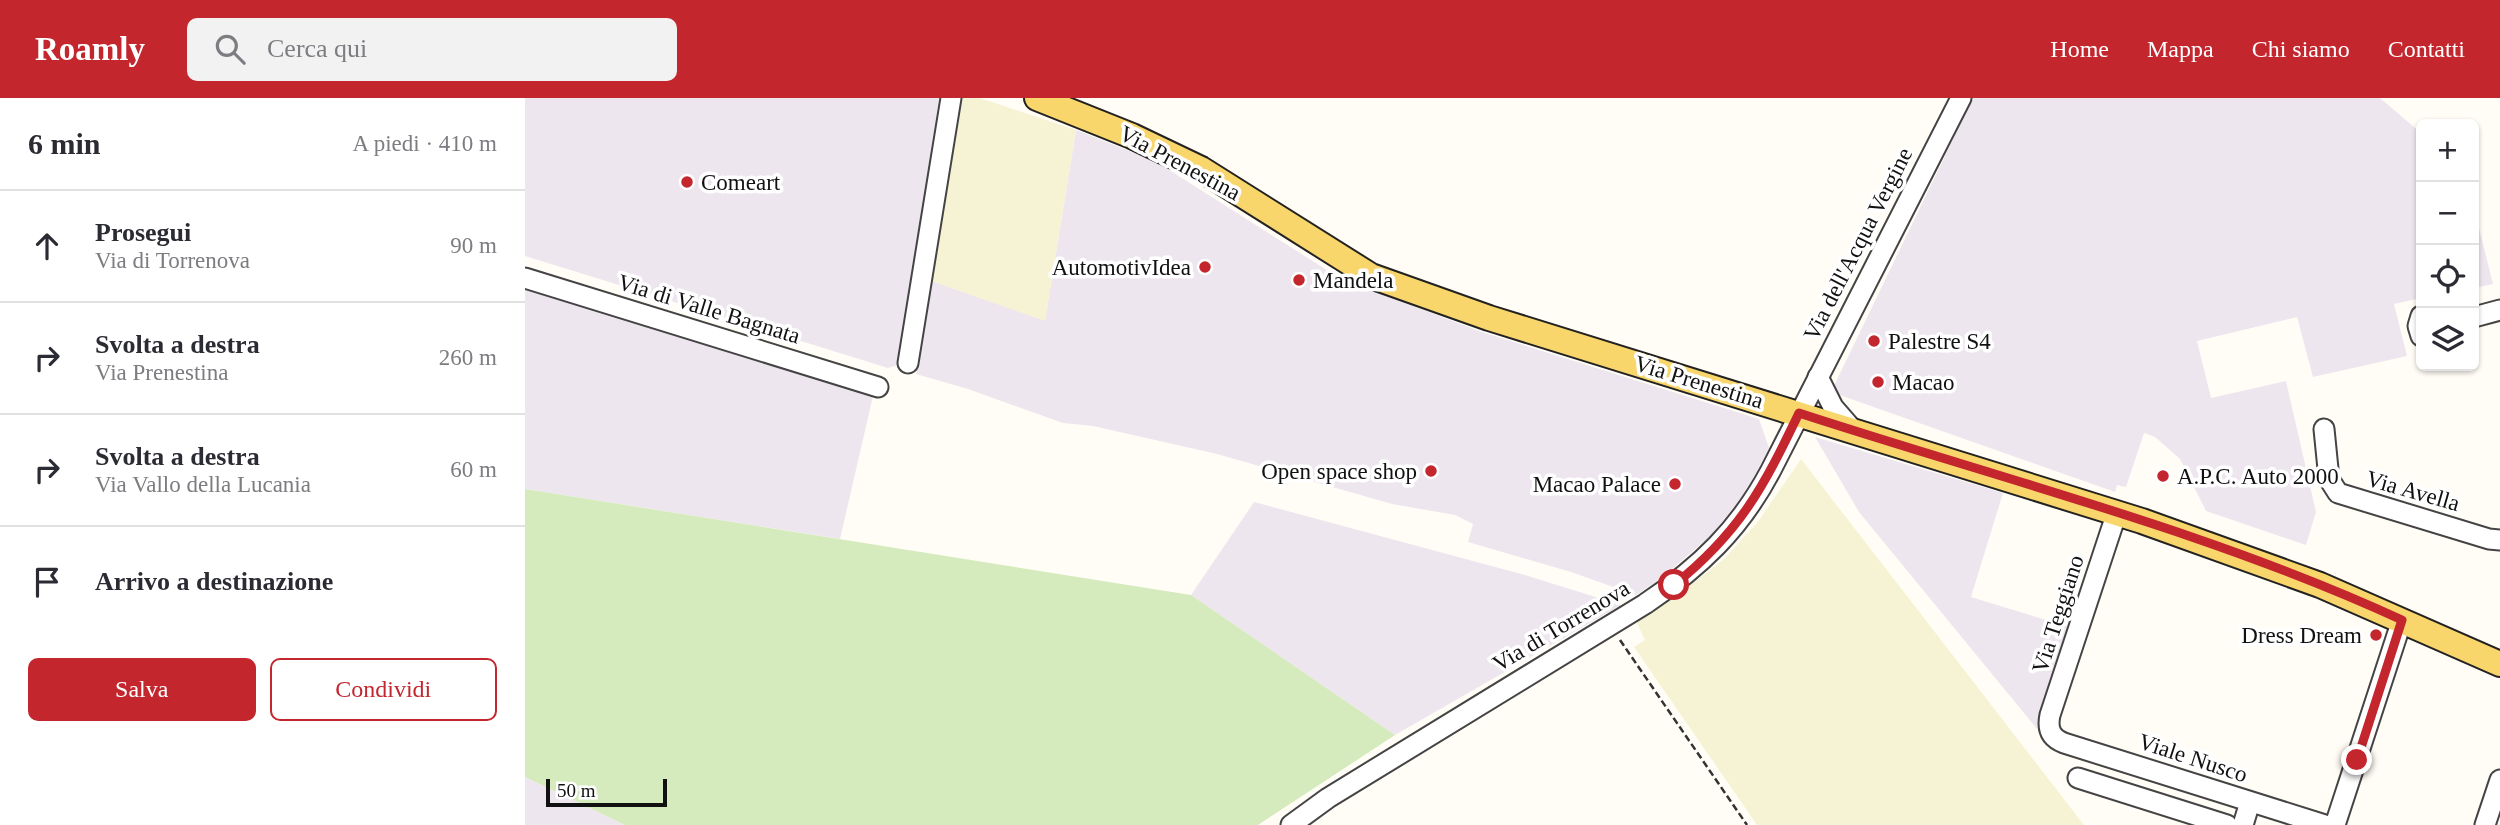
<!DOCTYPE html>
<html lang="it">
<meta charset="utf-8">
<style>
body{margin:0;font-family:"Times New Roman",serif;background:#f2f2f3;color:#2b2b33}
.controls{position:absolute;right:21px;top:21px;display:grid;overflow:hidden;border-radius:10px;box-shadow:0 2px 5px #0004}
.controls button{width:63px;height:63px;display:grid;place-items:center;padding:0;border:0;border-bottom:2px solid #e1e1e2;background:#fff;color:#2b2b33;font:35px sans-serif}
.scale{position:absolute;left:21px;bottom:18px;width:121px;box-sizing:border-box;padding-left:7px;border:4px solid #111;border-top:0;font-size:19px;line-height:24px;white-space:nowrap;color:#111;-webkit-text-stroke:5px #fff;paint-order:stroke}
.stop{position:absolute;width:21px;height:21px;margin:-16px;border:5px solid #c4262e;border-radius:50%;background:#fff}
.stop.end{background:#c4262e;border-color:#fff;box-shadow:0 2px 7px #0008}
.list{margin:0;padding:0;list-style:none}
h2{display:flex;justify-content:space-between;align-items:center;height:91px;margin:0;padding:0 28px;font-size:30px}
h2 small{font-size:23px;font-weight:400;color:#7c7c81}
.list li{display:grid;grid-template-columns:46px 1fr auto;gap:21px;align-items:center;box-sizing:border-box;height:112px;padding:0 28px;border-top:2px solid #e1e1e2}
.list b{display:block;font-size:26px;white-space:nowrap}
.list p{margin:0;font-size:23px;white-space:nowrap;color:#7c7c81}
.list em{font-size:23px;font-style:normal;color:#7c7c81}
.actions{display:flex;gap:14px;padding:21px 28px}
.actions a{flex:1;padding:16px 0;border:2px solid #c4262e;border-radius:10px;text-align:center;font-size:24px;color:#c4262e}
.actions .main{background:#c4262e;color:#fff}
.icon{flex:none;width:38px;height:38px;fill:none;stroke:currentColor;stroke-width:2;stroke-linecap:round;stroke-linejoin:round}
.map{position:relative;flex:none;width:1975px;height:727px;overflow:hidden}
header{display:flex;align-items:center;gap:42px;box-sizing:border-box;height:98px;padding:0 35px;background:#c4262e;color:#fff}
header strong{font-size:33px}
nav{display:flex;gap:38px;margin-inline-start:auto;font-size:24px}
.search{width:490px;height:63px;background:#f2f2f3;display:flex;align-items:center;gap:18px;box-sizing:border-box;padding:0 24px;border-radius:10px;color:#7c7c81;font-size:26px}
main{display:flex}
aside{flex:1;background:#fff}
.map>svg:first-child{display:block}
</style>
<header>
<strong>Roamly</strong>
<div class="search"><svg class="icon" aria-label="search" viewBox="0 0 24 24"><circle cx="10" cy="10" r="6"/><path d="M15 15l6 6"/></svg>Cerca qui</div>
<nav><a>Home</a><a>Mappa</a><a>Chi siamo</a><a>Contatti</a></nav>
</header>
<main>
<aside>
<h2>6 min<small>A piedi · 410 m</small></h2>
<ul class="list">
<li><svg class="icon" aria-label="ahead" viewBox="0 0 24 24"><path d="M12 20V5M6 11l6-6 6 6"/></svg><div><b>Prosegui</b><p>Via di Torrenova</p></div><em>90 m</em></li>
<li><svg class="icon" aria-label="right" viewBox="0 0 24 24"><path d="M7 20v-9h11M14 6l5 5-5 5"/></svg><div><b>Svolta a destra</b><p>Via Prenestina</p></div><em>260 m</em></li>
<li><svg class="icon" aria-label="right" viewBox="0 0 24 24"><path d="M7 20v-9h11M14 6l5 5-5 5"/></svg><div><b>Svolta a destra</b><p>Via Vallo della Lucania</p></div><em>60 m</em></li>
<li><svg class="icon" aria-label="arrive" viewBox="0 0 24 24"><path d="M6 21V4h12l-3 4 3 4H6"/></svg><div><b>Arrivo a destinazione</b></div></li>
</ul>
<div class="actions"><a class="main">Salva</a><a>Condividi</a></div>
</aside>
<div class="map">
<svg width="1975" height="727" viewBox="0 0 1975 727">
<rect width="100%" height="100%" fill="#fffdf5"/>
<!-- industrial -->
<g fill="#eee6ef">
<path d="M0,0H414L373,267L363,270L0,158Z"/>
<path d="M1448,0H1855L1896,35V200L1869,206L1882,258L1788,279L1772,219L1672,243L1686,300L1761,283L1791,414L1781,447L1681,413L1655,361L1630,339L1619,335L1601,389L1592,387L1590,394L1306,294Z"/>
<path d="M551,32L630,63L816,181L957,234L1234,321L1244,350L1220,396L1185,438L1139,478L1111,497L1046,474L943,444L948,426L930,417L867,406L692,356L568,328L538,325L443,291L391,276L401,181L520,222Z"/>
<path d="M1949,110L1968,186L1949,190Z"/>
<path d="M0,190L348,298L315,441L0,391Z"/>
<path d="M1290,339L1478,395L1446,499L1544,529L1512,631L1334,414Z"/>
<path d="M729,404L1000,477L1096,507L870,637L666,497Z"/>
<path d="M0,679L100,727H0Z"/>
</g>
<!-- farmland -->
<g fill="#f6f3d4">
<path d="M430,0H455L551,32L520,223L401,181Z"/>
<path d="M1276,361L1559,727H1232L1109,549L1120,542L1111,523L1158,493L1199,461L1232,425Z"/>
</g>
<!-- green -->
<path fill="#d5ebbd" d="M0,391L666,497L870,637L733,727H100L0,679Z"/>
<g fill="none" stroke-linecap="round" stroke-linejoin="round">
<defs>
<g id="minor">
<path d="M0,180L353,289"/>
<path d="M1896,218L1893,228L1896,238"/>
<path d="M1949,219L1975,212"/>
<path d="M383,265L426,0"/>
<path d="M1293,279L1308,309L1328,332"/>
<path d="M1799,331L1804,381L1813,395L1964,441L1975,442"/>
<path d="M1592,414L1525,617C1522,631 1526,640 1539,645L1800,727"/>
<path d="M1553,680L1702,727"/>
<path d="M766,727L803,700L1120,506C1175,469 1215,431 1246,372L1436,0"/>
<path d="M1718,727L1725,704"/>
<path d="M1810,727L1877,522"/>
<path d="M1960,727L1975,682"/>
</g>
<path id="major" d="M512,0L607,38L676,71L846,178L964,220L1617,423L1795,487L1975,566"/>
</defs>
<!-- minor casing -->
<use href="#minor" stroke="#444" stroke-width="23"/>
<!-- major casing -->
<use href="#major" stroke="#222" stroke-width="28"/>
<!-- path -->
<path stroke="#333" stroke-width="2.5" stroke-dasharray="7 3.5" stroke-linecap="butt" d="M1095,542L1222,727"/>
<!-- minor -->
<use href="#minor" stroke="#fff" stroke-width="19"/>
<!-- major -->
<use href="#major" stroke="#f9d66b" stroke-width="24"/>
</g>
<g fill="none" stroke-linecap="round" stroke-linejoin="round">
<!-- route -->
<path stroke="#c4262e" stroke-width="9" d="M1149,487C1215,434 1238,390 1274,315C1476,381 1684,433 1877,522L1832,662"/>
</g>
<!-- markers -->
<g fill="#c4262e" stroke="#fff" stroke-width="2.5">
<circle cx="162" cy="84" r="7"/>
<circle cx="680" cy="169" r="7"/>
<circle cx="774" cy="182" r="7"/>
<circle cx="1349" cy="243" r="7"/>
<circle cx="1353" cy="284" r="7"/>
<circle cx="906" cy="373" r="7"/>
<circle cx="1638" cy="378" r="7"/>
<circle cx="1150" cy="386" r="7"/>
<circle cx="1851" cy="537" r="7"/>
</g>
<g text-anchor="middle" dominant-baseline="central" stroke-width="7" stroke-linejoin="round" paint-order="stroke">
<!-- street labels -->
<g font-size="23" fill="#111" stroke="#fff">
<text transform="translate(655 65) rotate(28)">Via Prenestina</text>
<text transform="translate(1333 146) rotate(-63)">Via dell'Acqua Vergine</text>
<text transform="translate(184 211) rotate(17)">Via di Valle Bagnata</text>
<text transform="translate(1174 284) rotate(17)">Via Prenestina</text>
<text transform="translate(1888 393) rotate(16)">Via Avella</text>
<text transform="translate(1533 516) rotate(-72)">Via Teggiano</text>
<text transform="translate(1036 528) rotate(-31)">Via di Torrenova</text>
<text transform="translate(1668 660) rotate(18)">Viale Nusco</text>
</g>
<!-- poi labels -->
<g font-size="23" fill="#111" stroke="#fff" text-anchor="start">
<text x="176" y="84">Comeart</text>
<text x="666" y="169" text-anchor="end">AutomotivIdea</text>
<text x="788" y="182">Mandela</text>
<text x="1363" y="243">Palestre S4</text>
<text x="1367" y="284">Macao</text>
<text x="892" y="373" text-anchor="end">Open space shop</text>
<text x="1652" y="378">A.P.C. Auto 2000</text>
<text x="1136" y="386" text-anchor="end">Macao Palace</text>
<text x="1837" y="537" text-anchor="end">Dress Dream</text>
</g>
</g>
</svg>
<div class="controls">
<button>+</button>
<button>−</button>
<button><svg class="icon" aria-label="locate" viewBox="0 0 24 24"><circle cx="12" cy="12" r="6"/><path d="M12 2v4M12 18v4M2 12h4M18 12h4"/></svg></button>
<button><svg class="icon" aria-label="layers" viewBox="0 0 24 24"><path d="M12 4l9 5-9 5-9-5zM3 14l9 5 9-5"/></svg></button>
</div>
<div class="scale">50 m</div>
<div class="stop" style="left:1149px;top:487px"></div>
<div class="stop end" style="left:1832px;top:662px"></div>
</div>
</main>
